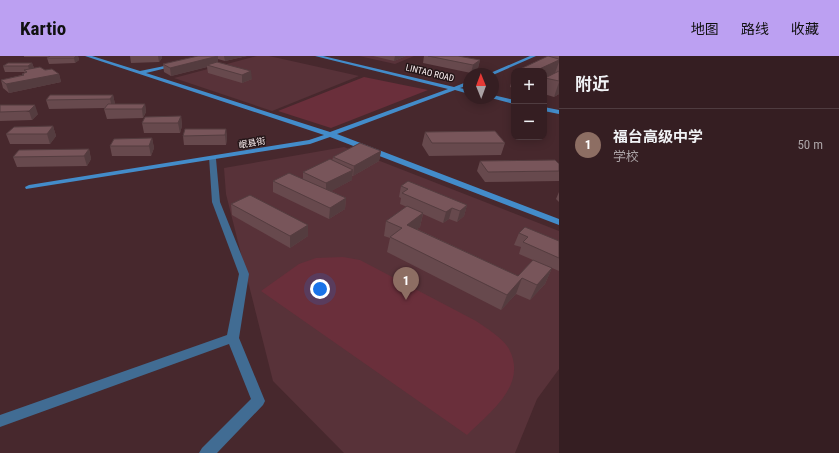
<!DOCTYPE html>
<html lang="zh">
<meta charset="utf-8">
<style>
body{margin:0;font-family:"Roboto Condensed","Noto Sans SC",sans-serif;background:#402b2f;color:#f1f3f6}
.controls{position:absolute;right:12px;top:12px;display:grid;overflow:hidden;border-radius:8px;box-shadow:0 2px 10px #0003}
.controls button{width:36px;height:36px;display:grid;place-items:center;padding:0;border:0;border-bottom:1px solid #4f3c40;background:#351e22;color:#f1f3f6;font:20px sans-serif}
.compass{position:absolute;left:463px;top:12px;width:36px;height:36px;border-radius:50%;background:#351e22;box-shadow:0 2px 10px #0003;rotate:359deg}
.you{position:absolute;left:320px;top:233px;width:14px;height:14px;margin:-10px;border:3px solid #fff;border-radius:50%;background:#1a73e8;box-shadow:0 0 0 6px #1a73e833}
.badge{display:grid;place-items:center;width:26px;height:26px;border-radius:50%;background:#bca0f2;color:#fff;font-size:13px;font-weight:700}
.pin{position:absolute;translate:-50% -33px;filter:drop-shadow(0 1px 2px #0008)}
.pin::after{content:'';position:absolute;top:21px;width:14px;height:12px;background:inherit;clip-path:polygon(0 0,100% 0,50% 100%)}
.list{margin:0;padding:0;list-style:none}
h2{display:flex;justify-content:space-between;align-items:center;height:52px;margin:0;padding:0 16px;font-size:17px}
h2 small{font-size:13px;font-weight:400;color:#aaa2a5}
.list li{display:grid;grid-template-columns:26px 1fr auto;gap:12px;align-items:center;box-sizing:border-box;height:72px;padding:0 16px;border-top:1px solid #4f3c40}
.list b{display:block;font-size:15px;white-space:nowrap}
.list p{margin:0;font-size:13px;white-space:nowrap;color:#aaa2a5}
.list em{font-size:13px;font-style:normal;color:#aaa2a5}
.map{position:relative;flex:none;width:559px;height:397px;overflow:hidden}
header{display:flex;align-items:center;gap:24px;box-sizing:border-box;height:56px;padding:0 20px;background:#bca0f2;color:#111}
header strong{font-size:19px}
nav{display:flex;gap:22px;margin-inline-start:auto;font-size:14px}
main{display:flex}
aside{flex:1;background:#351e22}
.map>svg:first-child{display:block}
</style>
<header>
<strong>Kartio</strong>
<nav><a>地图</a><a>路线</a><a>收藏</a></nav>
</header>
<main>
<div class="map">
<svg width="559" height="397" viewBox="0 0 559 397">
<rect width="100%" height="100%" fill="#47282d"/>
<!-- built -->
<g fill="#583239">
<path d="M257,0H269L359,20L272,55L174,22Z"/>
<path d="M359,0H414L395,8Z"/>
<path d="M344,91L559,175V313L537,343L515,397H344L273,325L226,138L224,112Z"/>
</g>
<!-- green -->
<g fill="#6a2f3b">
<path d="M364,21L428,34L331,72L278,55Z"/>
<path d="M343,201L360,204L476,265C485,271 504,283 509,293C528,329 490,356 467,379L261,235L299,208L316,202Z"/>
</g>
<g fill="none" stroke-linecap="round" stroke-linejoin="round">
<!-- street -->
<path fill="#416c93" fill-rule="evenodd" d="M209,101H215L216,103L220,146L249,218L239,282L265,345L263,349L217,397H199L202,392L251,343L229,288L0,371V359L227,279L239,218L212,146Z"/>
<!-- secondary -->
<g fill="#438cca" fill-rule="evenodd">
<path d="M85,0H92L140,15L179,7V9L146,17L330,76L448,33L315,0H323L454,31L469,25V29L460,32L469,34V38L455,34L337,78L559,163V169L330,81L310,88L26,133L25,131L29,129L309,84L324,79Z"/>
<path d="M530,0H536L493,19L488,18Z"/>
<path d="M493,39L514,44V48L491,42H493Z"/>
<path d="M544,51L559,54V58L544,55Z"/>
</g>
</g>
<!-- wall -->
<g fill="#67494d">
<path d="M24,0H50L49,1H24Z"/>
<path d="M78,0L79,4L75,7L49,8L47,2Z"/>
<path d="M130,0H162V2L159,6L131,7Z"/>
<path d="M198,0H247L225,5L218,3V6L252,23L242,27L208,17L207,11L171,20L164,16L163,8Z"/>
<path d="M373,0H406L394,5Z"/>
<path d="M424,0H458L480,4L478,12L471,17L423,7Z"/>
<path d="M551,0H559V38L554,41L544,38V25Z"/>
<path d="M32,7L34,12L59,18L61,26L9,37L3,32L1,24L22,19V18L25,17L24,16H5L3,10Z"/>
<path d="M514,16V32L510,31Z"/>
<path d="M113,39L115,48H145L146,56L143,62L107,63L104,53L105,52L49,53L46,44Z"/>
<path d="M0,49L38,58L32,64L0,65Z"/>
<path d="M181,60L182,70L180,77H144L142,67Z"/>
<path d="M53,70L56,80L50,88H10L6,78Z"/>
<path d="M226,73L227,82L226,89H184L183,80Z"/>
<path d="M425,76L505,87L501,99L429,100L422,89Z"/>
<path d="M152,82L154,92L151,100H112L110,90Z"/>
<path d="M89,93L91,103L87,110L17,111L13,101Z"/>
<path d="M381,95L379,105L353,120H352V124L331,135L346,142L345,153L329,163L273,136V125L303,123V116L332,105L333,101Z"/>
<path d="M480,105L559,108V125L485,126L477,115Z"/>
<path d="M401,130L467,149L464,160L457,166L449,163L443,167L423,158L420,171L417,173L518,220L533,204L519,198L521,191L514,189L519,177L559,185V215L552,212L545,228L530,244L516,238L501,254L387,196L390,182L384,180L386,165L407,151L400,148L401,142L399,141Z"/>
<path d="M559,136V146L556,143Z"/>
<path d="M231,148L308,169V180L290,192L232,159Z"/>
</g>
<!-- shaded-wall -->
<g fill="#543c3f">
<path d="M76,0H78L79,4L75,7L74,2Z"/>
<path d="M158,0H162V2L159,6Z"/>
<path d="M218,0V8L207,9V11L171,20L170,12Z"/>
<path d="M224,0H247L225,5Z"/>
<path d="M395,0H406L394,5Z"/>
<path d="M480,4L478,12L471,17L473,9Z"/>
<path d="M559,4V6L555,17L545,22L544,23V15H535Z"/>
<path d="M32,7L34,12L30,16L28,10Z"/>
<path d="M251,15L252,23L242,27V19Z"/>
<path d="M59,18L61,26L9,37L6,28Z"/>
<path d="M559,26V38L554,41Z"/>
<path d="M113,39L115,48L112,52L110,43Z"/>
<path d="M145,48L146,56L143,62L142,53Z"/>
<path d="M35,49L38,58L32,64L29,55Z"/>
<path d="M181,60L182,70L180,77L178,67Z"/>
<path d="M53,70L56,80L50,88L47,78Z"/>
<path d="M226,73L227,82L226,89L225,79Z"/>
<path d="M152,82L154,92L151,100L149,90Z"/>
<path d="M89,93L91,103L87,110L84,100Z"/>
<path d="M381,95L379,105L353,120L354,110Z"/>
<path d="M353,114L352,124L326,138V127Z"/>
<path d="M346,142L345,153L329,163L330,152Z"/>
<path d="M467,149L464,160L457,166L460,155Z"/>
<path d="M452,152L449,163L443,167L446,156Z"/>
<path d="M423,157L420,171L404,183L407,169Z"/>
<path d="M308,169V180L290,192V180Z"/>
<path d="M552,212L545,228L530,244L537,229Z"/>
<path d="M522,222L516,238L501,254L507,239Z"/>
</g>
<!-- building -->
<g fill="#78555a" stroke="#543c3f">
<path d="M50,0H76L74,2H47Z"/>
<path d="M198,0H218L170,12L163,8Z"/>
<path d="M428,0H458L480,4L473,9Z"/>
<path d="M548,0L559,3V4L535,15H516Z"/>
<path d="M217,6L251,15L242,19L207,9Z"/>
<path d="M8,7H32L28,10H3Z"/>
<path d="M40,11L45,14L52,13L59,18L6,28L1,24L24,19L22,18L27,16L24,14Z"/>
<path d="M559,15V25L545,22Z"/>
<path d="M50,39H113L110,43L46,44Z"/>
<path d="M108,48H145L142,53H104Z"/>
<path d="M0,49H35L29,55L0,56Z"/>
<path d="M181,60L178,67H142L145,61Z"/>
<path d="M53,70L47,78H6L14,71Z"/>
<path d="M185,73H226L225,79L183,80Z"/>
<path d="M495,75L505,87H432L425,76Z"/>
<path d="M152,82L149,90H110L114,83Z"/>
<path d="M360,87L381,95L354,110L333,101Z"/>
<path d="M89,93L84,100L13,101L19,94Z"/>
<path d="M330,103L353,114L326,127L303,116Z"/>
<path d="M555,104L559,108V115L488,116L480,105Z"/>
<path d="M289,117L346,142L330,152L273,125Z"/>
<path d="M408,125L467,149L460,155L452,152L446,156L402,137L408,133L401,130Z"/>
<path d="M250,139L308,169L290,180L231,148Z"/>
<path d="M407,150L423,157L407,169L518,220L533,204L552,212L537,229L522,222L507,239L390,181L402,172L386,165Z"/>
<path d="M525,171L559,185V202L523,186L528,181L519,177Z"/>
</g>
<g text-anchor="middle" dominant-baseline="central" stroke-width="3" stroke-linejoin="round" paint-order="stroke">
<!-- far-street labels -->
<g font-size="9" fill="#fdf0f2" stroke="#241618">
<text transform="translate(430 17) rotate(13)">LINTAO ROAD</text>
<text transform="translate(252 87) rotate(-10)">岷县街</text>
</g>
</g>
</svg>
<div class="controls">
<button>+</button>
<button>−</button>
</div>
<svg class="compass" viewBox="-18 -18 36 36"><path d="M0-13l5 13h-10z" fill="#e53935"/><path d="M0 13l5-13h-10z" fill="#aaa2a5"/></svg>
<div class="you"></div>
<div class="pin badge" style="left:406px;top:244px;background:#8d6e63">1</div>
</div>
<aside>
<h2>附近<small></small></h2>
<ul class="list">
<li><span class="badge" style="background:#8d6e63">1</span><div><b>福台高级中学</b><p>学校</p></div><em>50 m</em></li>
</ul>
</aside>
</main>
